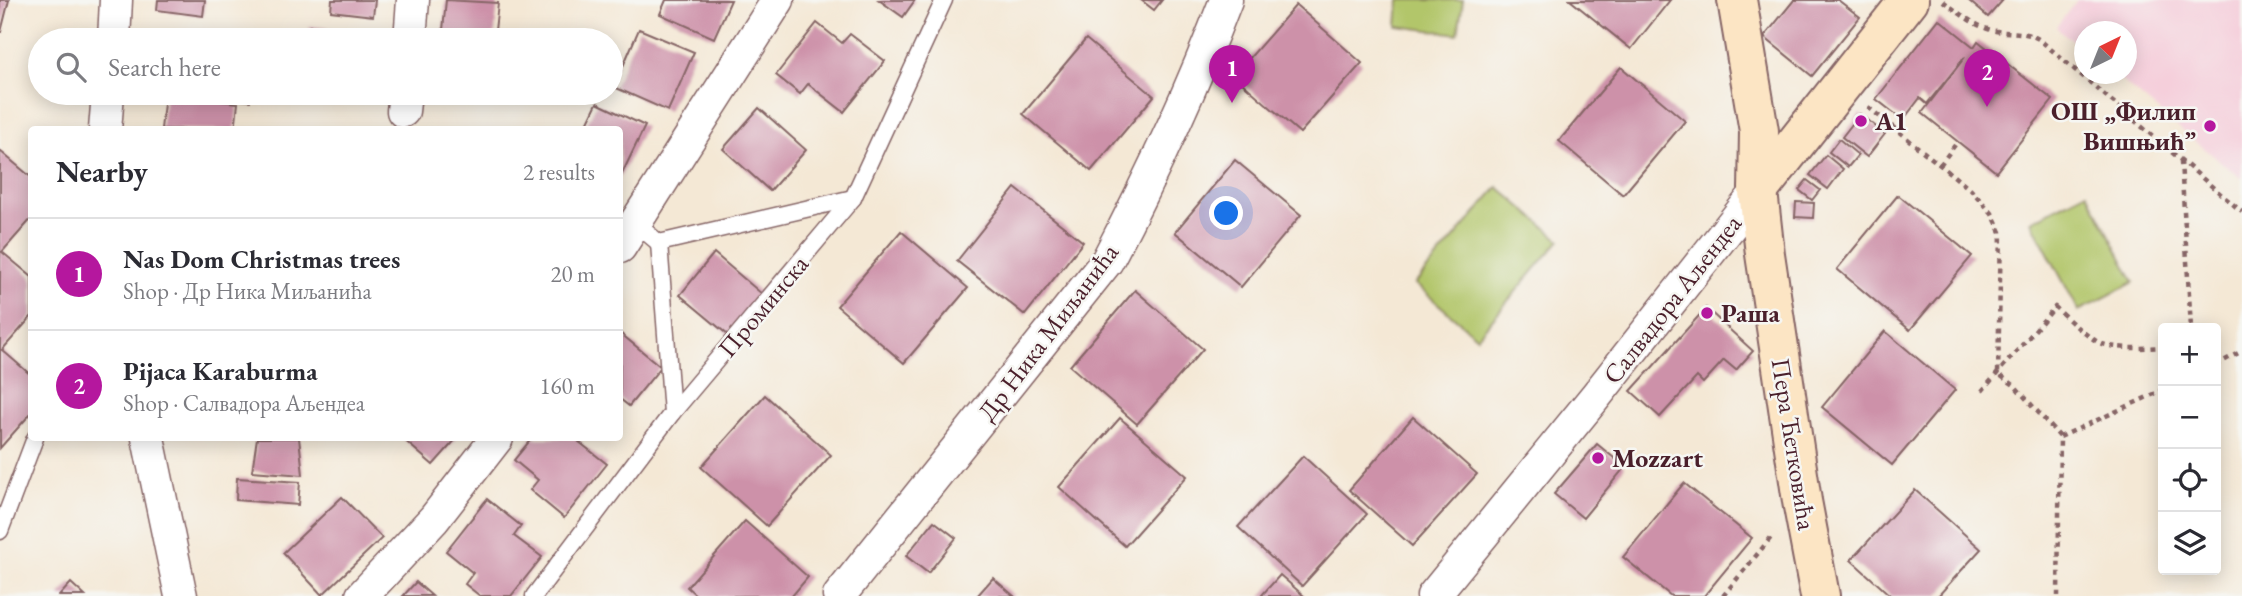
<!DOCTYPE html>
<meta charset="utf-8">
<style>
body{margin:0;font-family:"EB Garamond",serif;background:#f2f2f3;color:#2b2b33}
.controls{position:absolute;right:21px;bottom:21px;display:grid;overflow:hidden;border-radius:7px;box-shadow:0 4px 18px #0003}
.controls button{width:63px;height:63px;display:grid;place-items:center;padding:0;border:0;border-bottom:2px solid #e1e1e2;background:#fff;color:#2b2b33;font:35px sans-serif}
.compass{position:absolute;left:2074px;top:21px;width:63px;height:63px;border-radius:50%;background:#fff;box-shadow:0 4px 18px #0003;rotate:43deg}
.you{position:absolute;left:1227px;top:214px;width:24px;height:24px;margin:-18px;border:5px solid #fff;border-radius:50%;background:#1a73e8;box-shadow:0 0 0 10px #1a73e833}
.badge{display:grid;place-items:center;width:46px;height:46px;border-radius:50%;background:#b5179e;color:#fff;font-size:23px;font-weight:700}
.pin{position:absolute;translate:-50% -58px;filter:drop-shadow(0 2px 4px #0008)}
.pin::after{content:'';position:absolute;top:37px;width:24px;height:21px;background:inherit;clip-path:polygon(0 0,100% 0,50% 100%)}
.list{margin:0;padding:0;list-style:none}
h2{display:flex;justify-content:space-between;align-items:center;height:91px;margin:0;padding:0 28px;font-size:30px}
h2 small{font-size:23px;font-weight:400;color:#7c7c81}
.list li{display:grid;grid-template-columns:46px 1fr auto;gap:21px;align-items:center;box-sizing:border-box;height:112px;padding:0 28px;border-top:2px solid #e1e1e2}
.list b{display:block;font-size:26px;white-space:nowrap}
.list p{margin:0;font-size:23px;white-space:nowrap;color:#7c7c81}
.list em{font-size:23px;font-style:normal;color:#7c7c81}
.icon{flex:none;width:38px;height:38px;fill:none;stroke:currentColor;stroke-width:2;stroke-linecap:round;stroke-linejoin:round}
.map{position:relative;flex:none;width:2242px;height:596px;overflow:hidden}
.search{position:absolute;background:#fff;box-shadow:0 4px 18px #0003;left:28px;top:28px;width:595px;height:77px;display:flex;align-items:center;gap:18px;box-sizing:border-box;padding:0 24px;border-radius:38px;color:#7c7c81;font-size:26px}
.panel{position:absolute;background:#fff;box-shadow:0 4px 18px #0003;left:28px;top:126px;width:595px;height:315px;border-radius:7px}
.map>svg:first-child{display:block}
</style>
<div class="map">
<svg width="2242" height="596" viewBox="0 0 2242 596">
<rect width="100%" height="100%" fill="#f6f6f2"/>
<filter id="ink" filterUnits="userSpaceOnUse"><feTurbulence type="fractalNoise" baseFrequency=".0143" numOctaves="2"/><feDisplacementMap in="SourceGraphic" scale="14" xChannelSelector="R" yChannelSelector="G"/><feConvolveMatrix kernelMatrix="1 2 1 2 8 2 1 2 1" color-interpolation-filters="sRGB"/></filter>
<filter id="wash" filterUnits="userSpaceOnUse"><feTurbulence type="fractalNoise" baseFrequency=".00686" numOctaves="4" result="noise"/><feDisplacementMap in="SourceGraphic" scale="28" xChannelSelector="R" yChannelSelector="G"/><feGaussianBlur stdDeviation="1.57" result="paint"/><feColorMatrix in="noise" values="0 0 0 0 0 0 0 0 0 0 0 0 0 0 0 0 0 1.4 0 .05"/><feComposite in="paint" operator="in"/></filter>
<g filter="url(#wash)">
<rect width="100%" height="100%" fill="#f4e8d5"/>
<!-- built -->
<path fill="#f5cfdb" d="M2077,0H2242V179L2113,74H2126V32H2084V50L2056,27Z"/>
<!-- green -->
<g fill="#b2c66b" stroke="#7e724b" stroke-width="2">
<path d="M1399,0H1463L1458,34L1397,26Z"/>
<path d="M1498,187L1560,240L1477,337L1415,284Z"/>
<path d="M2087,192L2134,282L2079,311L2031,221Z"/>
</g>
<g id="blocks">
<!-- building -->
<g fill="#cd91a9">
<path d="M0,0H9L1,32H0Z"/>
<path d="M158,0H205L203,16L157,10Z"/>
<path d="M332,0H375L373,16L331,11Z"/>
<path d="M446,0L498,3L494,40H442Z"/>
<path d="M666,0H731L714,38L660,14Z"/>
<path d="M879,0H915L903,17Z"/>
<path d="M1141,0H1162L1154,10Z"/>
<path d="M1570,0H1670L1631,49Z"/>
<path d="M1794,0H1838L1860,17L1812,76L1764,37Z"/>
<path d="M1968,0H2003L1988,17Z"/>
<path d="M1296,5L1362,63L1300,133L1234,76Z"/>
<path d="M1939,19L1974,47L1978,41L2053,100L1996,172L1922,113L1965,57L1927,104L1920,98L1903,120L1876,99Z"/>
<path d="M817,23L842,43L850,34L885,61L844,112L808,84L800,94L776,75Z"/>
<path d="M310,26L373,34V40H308Z"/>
<path d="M639,29L694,52L668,111L614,87Z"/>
<path d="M1086,39L1154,96L1091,171L1023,114Z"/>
<path d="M1621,67L1685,121L1623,195L1559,141Z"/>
<path d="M207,93H251L250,101L207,97Z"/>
<path d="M165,95L238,103L235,130L161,129Z"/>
<path d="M597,103L645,126L620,178V130H584Z"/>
<path d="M759,108L806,150L770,191L723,149Z"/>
<path d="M1860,114L1885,134L1867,157L1842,137Z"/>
<path d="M1839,139L1858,155L1848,167L1829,152Z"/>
<path d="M0,151L32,178V218L2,252L32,277V316L2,350L32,376V412L0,448Z"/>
<path d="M1826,155L1843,169L1828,189L1810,175Z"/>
<path d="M1235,160L1301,215L1241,287L1175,232Z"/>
<path d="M1807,180L1820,190L1812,200L1799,190Z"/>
<path d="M1015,188L1083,242L1025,315L957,261Z"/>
<path d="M1898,195L1972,256L1910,330L1837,269Z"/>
<path d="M1796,202L1814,203L1813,218L1795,217Z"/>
<path d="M901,231L968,288L904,363L837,306Z"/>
<path d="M714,253L762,294L728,335L680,295Z"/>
<path d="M1135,290L1203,349L1137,424L1070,366Z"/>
<path d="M1706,308L1753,351L1736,370L1724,360L1703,383L1697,377L1660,417L1631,391Z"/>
<path d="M1885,331L1955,390L1892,465L1822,407Z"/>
<path d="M620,333L661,367L629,406L620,399Z"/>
<path d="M765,395L831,455L767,526L701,467Z"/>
<path d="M1413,417L1477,474L1412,546L1349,490Z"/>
<path d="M1120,418L1187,476L1125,546L1059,487Z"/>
<path d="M257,438H299L303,475L252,471Z"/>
<path d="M402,438H457L433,465Z"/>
<path d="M532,438H583L579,442L607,464L564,518L530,490L538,480L514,460Z"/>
<path d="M1597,444L1625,467L1583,518L1554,494Z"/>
<path d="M1303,456L1367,514L1302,586L1238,527Z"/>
<path d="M237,478L300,482L298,505L236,500Z"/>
<path d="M1684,483L1752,538L1704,596H1671L1623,557Z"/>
<path d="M1915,490L1981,549L1938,596H1891L1851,560Z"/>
<path d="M342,497L382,538L322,595L283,553Z"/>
<path d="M487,499L521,526L514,536L542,557L511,596H480L465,584L473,573L446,551Z"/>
<path d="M745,521L808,577L792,596H697L687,587Z"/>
<path d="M934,521L956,538L928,573L906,556Z"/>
<path d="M1280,575L1304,596H1261Z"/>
<path d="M993,578L1014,596H977Z"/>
<path d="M416,582L432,596H403Z"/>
<path d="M71,583L85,596H59Z"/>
</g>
</g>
</g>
<g filter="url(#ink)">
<use href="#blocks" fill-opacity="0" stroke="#866566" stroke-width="2"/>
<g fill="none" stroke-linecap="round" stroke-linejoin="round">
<defs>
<g id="lane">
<path d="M635,223L659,243L853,198"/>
<path d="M659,243L672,413"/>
<path d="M0,531L35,438"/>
<path d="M534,596L672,413L853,198L944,0"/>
</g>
<g id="street">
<path d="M114,40L116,0"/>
<path d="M410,40L413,0"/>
<path d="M403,111L405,93"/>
<path d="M105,130L108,93"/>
<path d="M620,247L778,0"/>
<path d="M148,438L181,596"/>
<path d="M362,596L434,519L497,438"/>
<path d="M839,596L1107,261C1151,177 1192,89 1226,0"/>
<path d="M1433,596L1596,396L1758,191"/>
</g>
<g id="secondary">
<path d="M1737,0L1759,131L1758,191L1765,254L1802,501L1820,596"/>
<path d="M1758,191L1909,0"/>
</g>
</defs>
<!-- lane casing -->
<use href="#lane" stroke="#866566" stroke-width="19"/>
<!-- street casing -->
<use href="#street" stroke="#866566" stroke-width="35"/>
<!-- secondary casing -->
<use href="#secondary" stroke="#866566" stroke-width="42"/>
<!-- path -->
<g stroke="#866566" stroke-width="4.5" stroke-dasharray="5 5" stroke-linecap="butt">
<path d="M1943,1C1958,12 1973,25 1991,30C2007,34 2026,30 2040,40L2242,212"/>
<path d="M1868,107L1971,190L1992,213L2001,232L1998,374L2014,385L2060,437L2058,596"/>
<path d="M2181,161L2191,328"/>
<path d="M1940,165L1958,141"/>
<path d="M2216,365L2242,351"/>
<path d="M1982,391L2055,307C2068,319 2082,333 2098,342C2112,350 2147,348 2163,347"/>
<path d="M2060,437L2163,390"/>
<path d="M1723,596L1773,535"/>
</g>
<!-- lane -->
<use href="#lane" stroke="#fff" stroke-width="16"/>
<!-- street -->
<use href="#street" stroke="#fff" stroke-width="32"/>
<!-- secondary -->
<use href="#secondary" stroke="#fce5c4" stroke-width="38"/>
</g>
</g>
<!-- markers -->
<g fill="#b5179e" stroke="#f6f6f2" stroke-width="2.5">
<circle cx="1861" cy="121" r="7"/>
<circle cx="2210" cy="126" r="7"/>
<circle cx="1707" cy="313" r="7"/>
<circle cx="1598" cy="458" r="7"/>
</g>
<g text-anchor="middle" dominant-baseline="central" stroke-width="5" stroke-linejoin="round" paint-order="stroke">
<!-- poi labels -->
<g font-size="26" font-weight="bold" fill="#4a1f2b" stroke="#f6f6f2" text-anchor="start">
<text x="2196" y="111" text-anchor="end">ОШ „Филип<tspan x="2196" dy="30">Вишњић”</tspan></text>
<text x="1875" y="121">A1</text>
<text x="1721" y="313">Раша</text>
<text x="1612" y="458">Mozzart</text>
</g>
<!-- street labels -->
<g font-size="26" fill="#4a1f2b" stroke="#f6f6f2">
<text transform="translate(1672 299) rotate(-52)">Салвадора Аљендеа</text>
<text transform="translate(763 306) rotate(-50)">Проминска</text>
<text transform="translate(1048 332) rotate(-53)">Др Ника Миљанића</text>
<text transform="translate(1794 444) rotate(81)">Пера Ћетковића</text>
</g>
</g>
</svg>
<div class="controls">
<button>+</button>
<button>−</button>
<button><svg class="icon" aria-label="locate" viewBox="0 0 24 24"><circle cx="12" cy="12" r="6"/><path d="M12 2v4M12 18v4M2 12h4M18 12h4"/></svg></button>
<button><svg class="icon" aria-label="layers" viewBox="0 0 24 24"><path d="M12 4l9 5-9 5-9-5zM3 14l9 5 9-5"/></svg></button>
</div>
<svg class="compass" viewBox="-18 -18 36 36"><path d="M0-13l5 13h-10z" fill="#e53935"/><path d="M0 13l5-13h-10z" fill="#7c7c81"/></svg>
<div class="you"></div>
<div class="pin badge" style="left:1232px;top:103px">1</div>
<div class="pin badge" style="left:1987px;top:107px">2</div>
<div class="search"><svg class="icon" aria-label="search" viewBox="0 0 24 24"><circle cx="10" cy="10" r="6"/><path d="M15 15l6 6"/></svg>Search here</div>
<section class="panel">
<h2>Nearby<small>2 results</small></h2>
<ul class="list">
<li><span class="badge">1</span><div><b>Nas Dom Christmas trees</b><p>Shop · Др Ника Миљанића</p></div><em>20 m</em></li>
<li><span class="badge">2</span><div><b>Pijaca Karaburma</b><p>Shop · Салвадора Аљендеа</p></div><em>160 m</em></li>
</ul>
</section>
</div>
